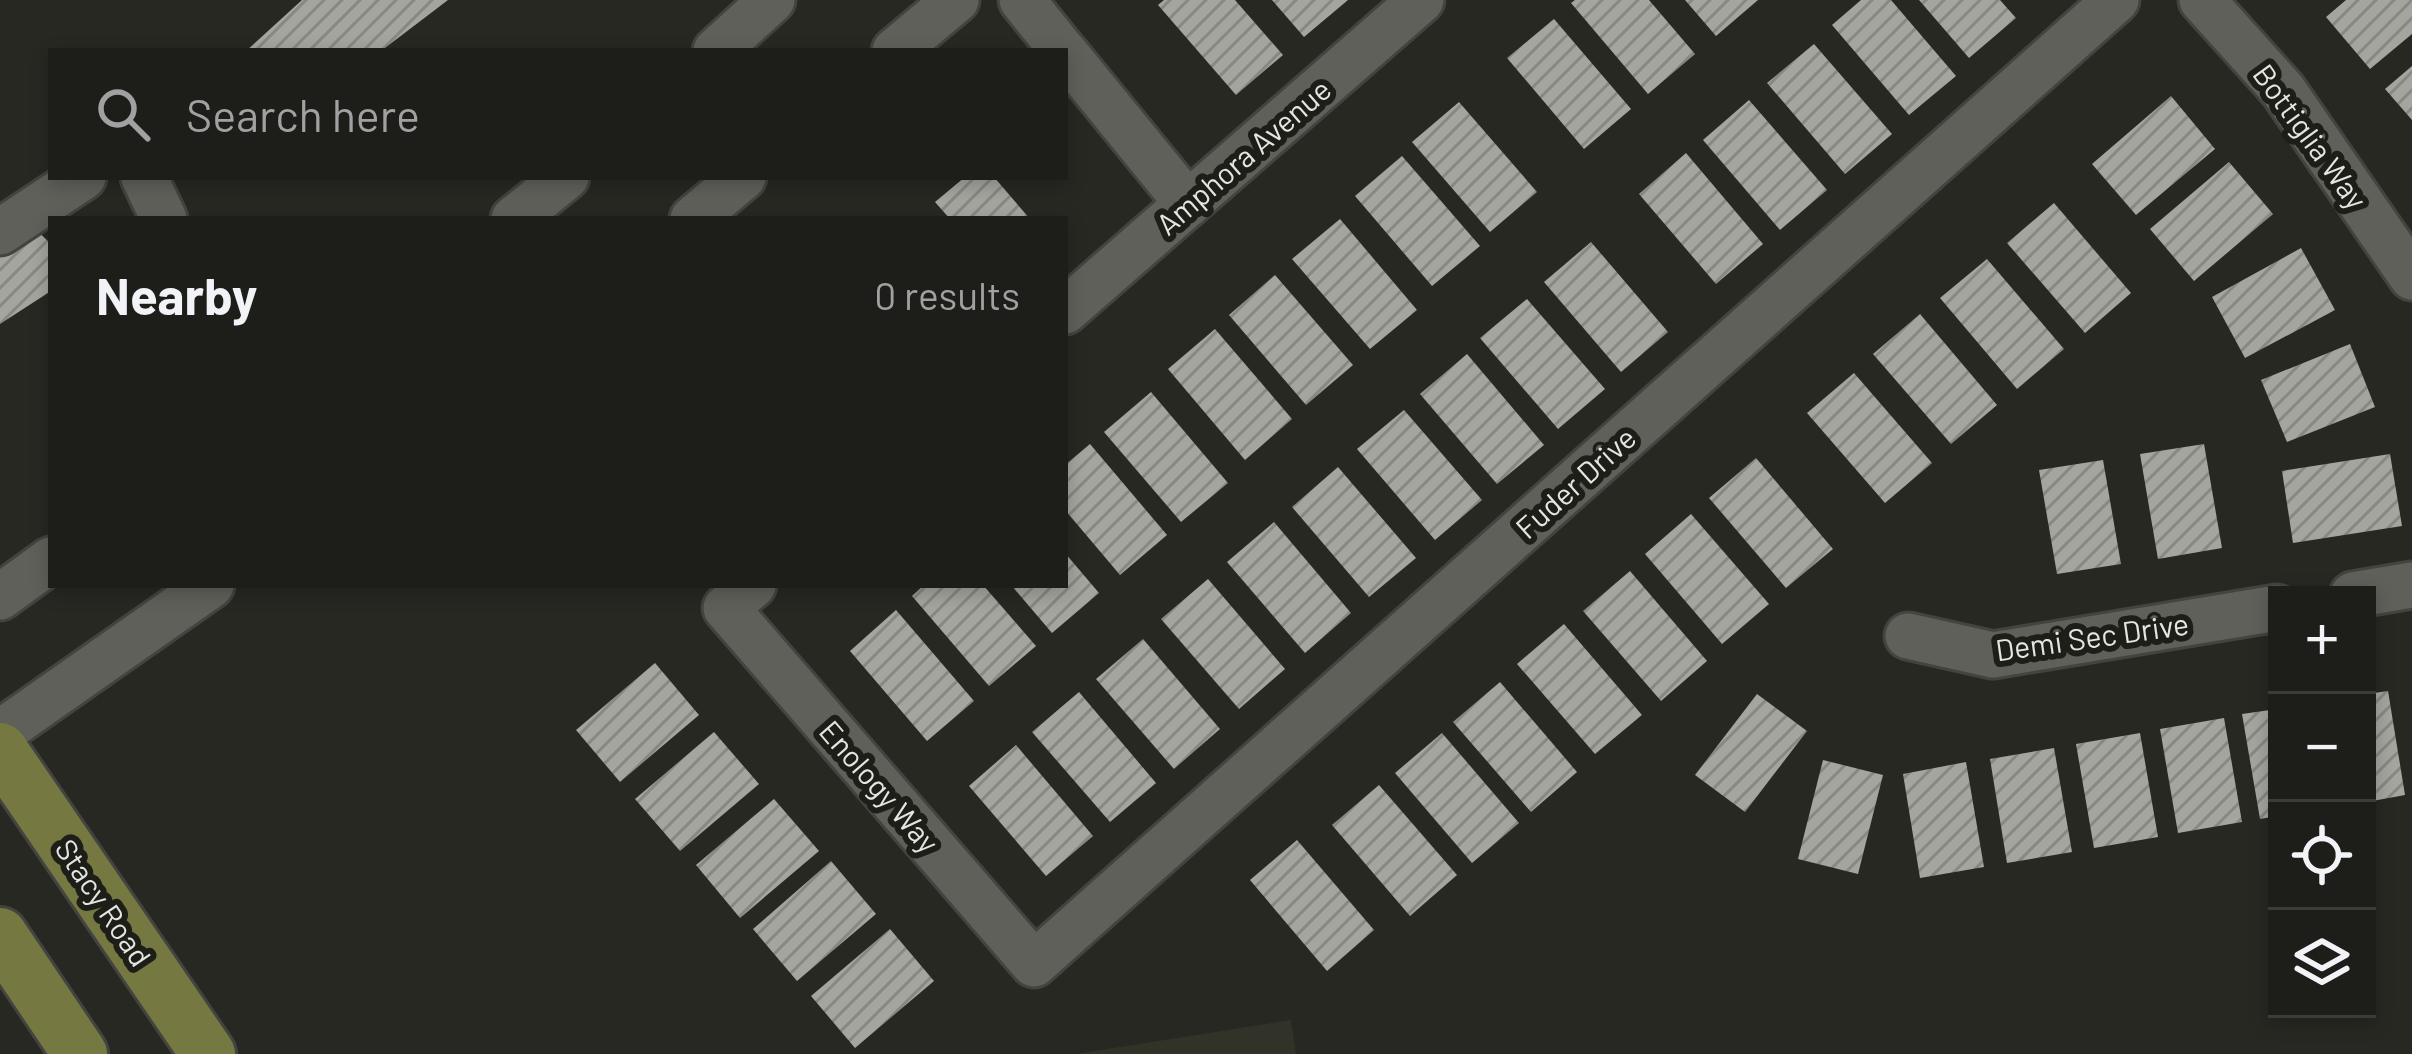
<!DOCTYPE html>
<meta charset="utf-8">
<style>
body{margin:0;font-family:Barlow,sans-serif;background:#2a2b27;color:#f1f3f6}
.controls{position:absolute;right:36px;bottom:36px;display:grid;overflow:hidden;border-radius:0px;box-shadow:0 6px 18px #0003}
.controls button{width:108px;height:108px;display:grid;place-items:center;padding:0;border:0;border-bottom:3px solid #3b3c39;background:#1d1e1a;color:#f1f3f6;font:60px sans-serif}
.list{margin:0;padding:0;list-style:none}
h2{display:flex;justify-content:space-between;align-items:center;height:156px;margin:0;padding:0 48px;font-size:51px}
h2 small{font-size:39px;font-weight:400;color:#a0a2a2}
.icon{flex:none;width:66px;height:66px;fill:none;stroke:currentColor;stroke-width:2;stroke-linecap:round;stroke-linejoin:round}
.map{position:relative;flex:none;width:2412px;height:1054px;overflow:hidden}
.search{position:absolute;background:#1d1e1a;box-shadow:0 6px 18px #0003;left:48px;top:48px;width:1020px;height:132px;display:flex;align-items:center;gap:30px;box-sizing:border-box;padding:0 42px;border-radius:0px;color:#a0a2a2;font-size:45px}
.panel{position:absolute;background:#1d1e1a;box-shadow:0 6px 18px #0003;left:48px;top:216px;width:1020px;height:372px;border-radius:0px}
.map>svg:first-child{display:block}
</style>
<div class="map">
<svg width="2412" height="1054" viewBox="0 0 2412 1054">
<defs>
<pattern id="building-hatch" width="6" height="6" patternUnits="userSpaceOnUse" patternTransform="scale(3)"><rect width="6" height="6" fill="#a4a59e"/><path d="M-1 1l2-2M0 6l6-6M5 7l2-2" fill="none" stroke="#888883"/></pattern>
</defs>
<rect width="100%" height="100%" fill="#272822"/>
<!-- built -->
<path fill="#323328" d="M1291,1020L1296,1054H1076Z"/>
<!-- building -->
<g fill="url(#building-hatch)">
<path d="M302,0H448L381,51H246Z"/>
<path d="M1164,0H1235L1283,55L1236,95L1158,5Z"/>
<path d="M1272,0H1348L1304,37Z"/>
<path d="M1575,0H1649L1695,54L1648,94L1571,3Z"/>
<path d="M1685,0H1758L1716,36Z"/>
<path d="M1861,0H1891L1956,76L1909,115L1832,25Z"/>
<path d="M1919,0H2000L2016,18L1969,58Z"/>
<path d="M2346,0H2412V34L2370,69L2326,17Z"/>
<path d="M1554,19L1631,109L1584,149L1507,58Z"/>
<path d="M1814,44L1892,134L1845,174L1767,83Z"/>
<path d="M2412,66V120L2385,89Z"/>
<path d="M2171,96L2215,149L2136,215L2092,164Z"/>
<path d="M1749,100L1827,190L1780,230L1703,140Z"/>
<path d="M1459,102L1537,192L1490,232L1412,142Z"/>
<path d="M1686,153L1763,244L1716,284L1639,194Z"/>
<path d="M1402,156L1480,246L1432,286L1355,196Z"/>
<path d="M2229,162L2273,214L2194,281L2150,229Z"/>
<path d="M965,177H994L1030,219H950L935,202Z"/>
<path d="M2054,203L2131,293L2085,333L2007,243Z"/>
<path d="M1340,219L1417,310L1370,349L1292,259Z"/>
<path d="M29,223L51,244V291L0,324V243Z"/>
<path d="M1591,242L1668,332L1621,372L1544,282Z"/>
<path d="M2301,248L2335,310L2245,358L2212,297Z"/>
<path d="M1987,259L2064,349L2017,389L1940,298Z"/>
<path d="M1275,275L1353,365L1306,405L1229,315Z"/>
<path d="M1527,299L1605,389L1558,429L1480,338Z"/>
<path d="M1920,314L1997,405L1951,444L1873,354Z"/>
<path d="M1215,329L1292,419L1245,460L1168,369Z"/>
<path d="M2350,344L2375,407L2287,442L2261,380Z"/>
<path d="M1467,354L1544,445L1497,484L1420,394Z"/>
<path d="M1854,373L1932,463L1885,503L1807,413Z"/>
<path d="M1151,392L1228,483L1181,522L1104,432Z"/>
<path d="M1404,410L1482,500L1435,540L1357,449Z"/>
<path d="M1090,444L1167,535L1120,575L1065,510V465Z"/>
<path d="M2204,444L2222,548L2158,559L2140,454Z"/>
<path d="M2390,454L2402,526L2293,543L2282,471Z"/>
<path d="M1756,458L1833,549L1786,588L1709,498Z"/>
<path d="M2103,460L2121,564L2057,574L2039,470Z"/>
<path d="M1338,467L1416,558L1369,597L1292,507Z"/>
<path d="M1691,514L1769,604L1722,644L1645,554Z"/>
<path d="M1274,522L1351,613L1305,653L1227,562Z"/>
<path d="M1065,553L1099,593L1052,633L1011,585H1065Z"/>
<path d="M1630,571L1707,661L1661,701L1583,611Z"/>
<path d="M1208,579L1285,669L1239,709L1161,619Z"/>
<path d="M924,585H983L1036,646L989,686L912,596Z"/>
<path d="M896,610L974,701L927,741L850,651Z"/>
<path d="M1564,624L1642,715L1595,754L1517,664Z"/>
<path d="M1143,639L1220,729L1174,769L1096,679Z"/>
<path d="M655,663L699,715L620,782L576,730Z"/>
<path d="M1500,682L1577,772L1531,812L1453,722Z"/>
<path d="M2388,691L2405,795L2367,802V694Z"/>
<path d="M1079,692L1156,783L1110,822L1032,732Z"/>
<path d="M1757,694L1807,731L1745,812L1695,775Z"/>
<path d="M2277,709V816L2260,819L2242,714Z"/>
<path d="M2224,718L2242,822L2178,833L2160,729Z"/>
<path d="M714,732L759,784L680,851L635,799Z"/>
<path d="M1442,733L1519,823L1472,863L1395,773Z"/>
<path d="M2140,733L2158,837L2094,848L2076,744Z"/>
<path d="M1016,745L1093,836L1046,876L969,786Z"/>
<path d="M2054,748L2072,852L2007,863L1990,759Z"/>
<path d="M1823,760L1883,775L1858,874L1798,859Z"/>
<path d="M1966,762L1984,867L1920,878L1903,774Z"/>
<path d="M1379,785L1457,875L1410,916L1332,825Z"/>
<path d="M774,799L819,851L740,918L696,865Z"/>
<path d="M1297,840L1374,930L1327,971L1250,880Z"/>
<path d="M831,861L876,914L797,981L753,929Z"/>
<path d="M890,929L934,981L855,1048L811,996Z"/>
</g>
<g fill="none" stroke-linecap="round" stroke-linejoin="round">
<defs>
<g id="minor">
<path d="M1022,0L1063,51"/>
<path d="M2202,0L2283,90L2412,277"/>
<path d="M716,51L772,0"/>
<path d="M895,51L956,0"/>
<path d="M1065,53L1188,204"/>
<path d="M144,177L164,219"/>
<path d="M514,219L566,177"/>
<path d="M693,219L743,177"/>
<path d="M0,232L83,177"/>
<path d="M1065,311L1421,0"/>
<path d="M753,585L726,608L1034,964L2116,0"/>
<path d="M2353,595L2412,585"/>
<path d="M0,597L51,560"/>
<path d="M1908,636L1993,655L2277,608"/>
<path d="M0,733L211,585"/>
</g>
<g id="major">
<path d="M0,750L208,1054"/>
<path d="M0,935L80,1054"/>
</g>
</defs>
<!-- minor casing -->
<use href="#minor" stroke="#43443f" stroke-width="51"/>
<!-- major casing -->
<use href="#major" stroke="#43443f" stroke-width="60"/>
<!-- minor -->
<use href="#minor" stroke="#5f6059" stroke-width="45"/>
<!-- major -->
<use href="#major" stroke="#767842" stroke-width="54"/>
</g>
<g text-anchor="middle" dominant-baseline="central" stroke-width="12" stroke-linejoin="round" paint-order="stroke">
<!-- street labels -->
<g font-size="30" fill="#e5e6e2" stroke="#1e1e19">
<text transform="translate(2311 136) rotate(54)">Bottiglia Way</text>
<text transform="translate(1243 156) rotate(-41)">Amphora Avenue</text>
<text transform="translate(1575 482) rotate(-42)">Fuder Drive</text>
<text transform="translate(2092 636) rotate(-8)">Demi Sec Drive</text>
<text transform="translate(880 786) rotate(49)">Enology Way</text>
<text transform="translate(104 902) rotate(56)">Stacy Road</text>
</g>
</g>
</svg>
<div class="controls">
<button>+</button>
<button>−</button>
<button><svg class="icon" aria-label="locate" viewBox="0 0 24 24"><circle cx="12" cy="12" r="6"/><path d="M12 2v4M12 18v4M2 12h4M18 12h4"/></svg></button>
<button><svg class="icon" aria-label="layers" viewBox="0 0 24 24"><path d="M12 4l9 5-9 5-9-5zM3 14l9 5 9-5"/></svg></button>
</div>
<div class="search"><svg class="icon" aria-label="search" viewBox="0 0 24 24"><circle cx="10" cy="10" r="6"/><path d="M15 15l6 6"/></svg>Search here</div>
<section class="panel">
<h2>Nearby<small>0 results</small></h2>
<ul class="list">
</ul>
</section>
</div>
